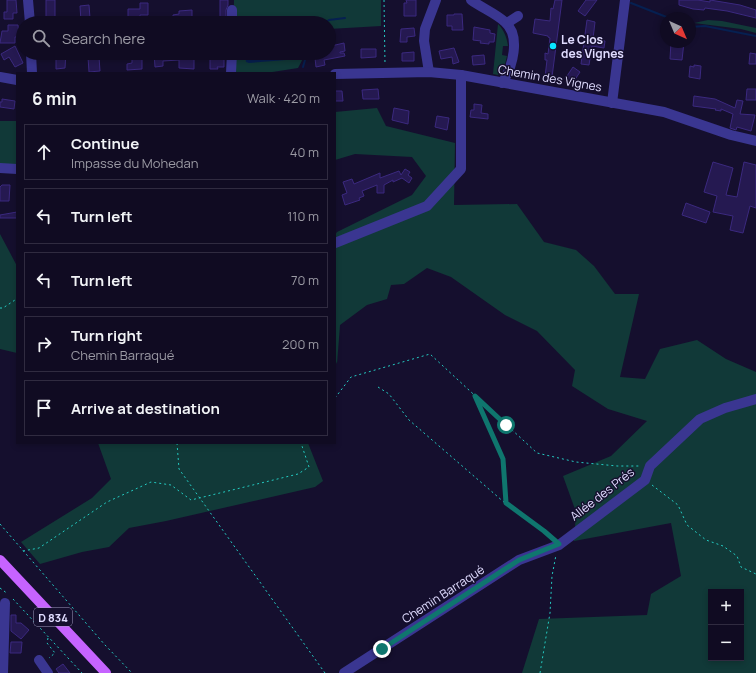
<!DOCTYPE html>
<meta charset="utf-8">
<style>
body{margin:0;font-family:Manrope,sans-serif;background:#19142a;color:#f1f3f6}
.controls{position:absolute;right:12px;bottom:12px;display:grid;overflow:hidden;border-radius:0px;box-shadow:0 2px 6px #0003}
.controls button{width:36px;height:36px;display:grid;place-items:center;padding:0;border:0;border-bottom:1px solid #302b40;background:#100b22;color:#f1f3f6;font:20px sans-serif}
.compass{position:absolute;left:660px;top:12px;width:36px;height:36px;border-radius:50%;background:#100b22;box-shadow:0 2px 6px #0003;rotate:136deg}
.stop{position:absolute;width:12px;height:12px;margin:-9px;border:3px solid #0f766e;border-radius:50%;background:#fff}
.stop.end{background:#0f766e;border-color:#fff;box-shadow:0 1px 4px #0008}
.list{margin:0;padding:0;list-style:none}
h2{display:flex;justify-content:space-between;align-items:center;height:52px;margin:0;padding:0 16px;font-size:17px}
h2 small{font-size:13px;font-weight:400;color:#9c9ba5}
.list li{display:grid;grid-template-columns:26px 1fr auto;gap:12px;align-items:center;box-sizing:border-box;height:56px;margin:0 8px 8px;padding:0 8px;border:1px solid #302b40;border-radius:0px}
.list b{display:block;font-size:15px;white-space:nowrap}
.list p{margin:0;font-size:13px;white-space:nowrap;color:#9c9ba5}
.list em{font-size:13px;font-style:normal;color:#9c9ba5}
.icon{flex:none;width:22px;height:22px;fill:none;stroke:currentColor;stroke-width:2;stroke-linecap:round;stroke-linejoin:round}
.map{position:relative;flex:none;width:756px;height:673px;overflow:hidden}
.search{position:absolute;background:#100b22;box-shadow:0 2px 6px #0003;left:16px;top:16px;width:320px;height:44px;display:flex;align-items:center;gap:10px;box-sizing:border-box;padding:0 14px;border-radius:22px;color:#9c9ba5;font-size:15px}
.panel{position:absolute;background:#100b22;box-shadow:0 2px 6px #0003;left:16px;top:72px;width:320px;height:372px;border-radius:0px}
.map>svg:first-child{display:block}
</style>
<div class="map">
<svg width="756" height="673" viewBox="0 0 756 673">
<rect width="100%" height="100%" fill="#150f2e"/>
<!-- green -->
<g fill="#113938" fill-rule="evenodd">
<path d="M234,0H381V26L329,29V23H234Z"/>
<path d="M708,20L722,21L756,28V33L741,29L694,23Z"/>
<path d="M498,24C504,30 507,38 508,46H503L502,55L507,56L505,64L498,75L493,74Z"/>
<path d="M234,53H306L298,68L266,73H234Z"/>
<path d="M377,108L386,126L455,143L454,205L517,204L544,242L576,250L594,266L615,294H639L620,377L645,379L660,349L697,340L726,359L756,372V673H522L539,619L647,615L651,594L681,576L671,523L574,541L576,512L563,476L611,456L647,421L608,409L572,386L575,370L537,331L505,315L451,277L427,268L404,284L391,285L387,299L367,305L340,325L337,364L335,359V235L337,232L412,195L426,176L412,157L355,154L335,160V112ZM711,592H741V658H711Z"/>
<path d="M0,121H17V165L0,164Z"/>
<path d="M0,234L17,266V353L0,349Z"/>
<path d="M98,443H308L323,481L315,487L166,521L129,528L109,547L82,552L40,564L21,542L92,498L111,479Z"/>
</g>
<!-- water -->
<path fill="#062051" d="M245,53H292L286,60L249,63L246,62Z"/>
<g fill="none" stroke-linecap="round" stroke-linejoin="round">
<!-- stream -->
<g stroke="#062051" stroke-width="2">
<path d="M631,3L669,18"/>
<path d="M325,23L329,20L345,18"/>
<path d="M690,27L705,26L756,36"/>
<path d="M303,67L307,53"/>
</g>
</g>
<!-- building -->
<g fill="#251951" stroke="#3b297f">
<path d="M7,0H16L17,13H13V19H4V12H7Z"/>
<rect x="46" y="0" width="9" height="19"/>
<path d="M220,0H228V5L226,10V23H220Z"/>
<path d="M406,0H416V16H404V3H407Z"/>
<path d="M555,0H562L552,77H545L547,60H545V53L548,54L550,38L548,37V36L533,33L535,19L550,21L551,8L553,9Z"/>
<path d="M586,0H597L585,16L578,11Z"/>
<path d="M679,0H698L710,2V0L740,5L756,10V18L727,11L705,8L704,10L693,9L679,5Z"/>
<path d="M140,3H148V15H140V17L128,18V9H140Z"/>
<path d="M89,5L90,18H88V22H81L80,6Z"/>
<path d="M192,10V20H188V22L173,23V15L179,14V11Z"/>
<path d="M454,14H462L463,30H452V26H447V15H454Z"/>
<path d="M587,20L595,22L593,39L605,41L604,48L592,46L589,65L581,64Z"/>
<path d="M8,25H18L19,37H15V43H0L2,31H8Z"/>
<path d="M474,27L490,30V33L495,34L494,42H489V44L480,43L481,41L473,40Z"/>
<path d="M414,28L415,36L407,37V42H400L401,29Z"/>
<path d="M671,42H684L682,60L670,59Z"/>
<path d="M344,43L345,51L340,52V53H344L345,56L324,60L325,65L316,67L315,58L323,56V53H329V50H332L331,46Z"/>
<path d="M15,46L23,63L15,67L9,57L4,60L1,54Z"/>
<path d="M454,48L459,62L453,64L452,57L441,59L439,51Z"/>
<path d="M361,49H376V57L361,58Z"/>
<path d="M414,52V61H402V53Z"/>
<path d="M59,53H66L65,68L56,69V57H59Z"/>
<path d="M154,53H181L182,56L194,55V69L179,68V60L163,61V66L155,67Z"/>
<path d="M750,53L756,54V64H749Z"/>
<path d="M142,55V69L127,70V64L132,63V56Z"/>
<path d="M484,55L485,64L473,65L472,56Z"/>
<path d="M88,57H99L100,71L89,72Z"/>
<path d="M210,59H224V67H217L218,69H210Z"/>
<path d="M694,65L701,66L700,79L689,77L690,66L694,67Z"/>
<path d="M573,67L580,72L572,84L565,79Z"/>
<path d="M378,89L379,99H363L362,90Z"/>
<path d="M747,89H756V100H746Z"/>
<path d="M335,91H342L343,101H335Z"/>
<path d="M694,96L715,99L735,108L737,100L743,101L740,114L755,115L751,131L737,127L736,130L730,128L733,114L721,109V111L715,110L716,109L693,106Z"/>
<path d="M2,99L15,101L14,109L0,107V102H2Z"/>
<path d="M474,104L482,105L481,113L488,114V119L470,117L471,110H474Z"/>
<path d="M394,108L409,111L408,124L392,120Z"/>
<path d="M437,116L449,118L447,130L435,127Z"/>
<path d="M713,162L733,168L726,195L737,197L744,162L756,165V208L750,206L743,233L730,230L733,216L713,212L717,196L704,192Z"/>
<path d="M405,169L410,172L408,175L412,178L409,183L402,178L393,182V180L384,185V193H377V185L362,191L364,196L359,198L360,200L345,205L342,195L347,193L343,182L352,179L354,184L380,173V178L399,171L401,175Z"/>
<path d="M2,185H10L9,201H0V187Z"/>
<path d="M686,203L710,212L706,223L682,215Z"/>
<path d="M17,212V218H0V215Z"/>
<path d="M11,615H16V623H21L29,630L21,639L11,631Z"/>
<path d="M11,642H22L21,653H10Z"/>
<path d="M63,664L70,673H59L56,669Z"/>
</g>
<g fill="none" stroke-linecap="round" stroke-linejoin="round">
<!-- path -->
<g stroke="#24cbc2" stroke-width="1" stroke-dasharray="2 3" stroke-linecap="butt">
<path d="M384,0L385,64"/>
<path d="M0,308H3L15,300H17"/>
<path d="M378,387L389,394L409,420L505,503"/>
<path d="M475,397L503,459L506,503L544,531L553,539"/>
<path d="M335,398L351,377L430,354L537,453L576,462L617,466H641"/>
<path d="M177,443L179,469L325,673"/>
<path d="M652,485L678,505L687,525L706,540L723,546L737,556L741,567L756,574"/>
<path d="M0,524L105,645L132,673"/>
<path d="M23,551L39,548L107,502L151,482L171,485L191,500L298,474L309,467L301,443"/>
<path d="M0,588L8,594"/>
<path d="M13,599L82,673"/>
<path d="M48,638L47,643L55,653L49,658"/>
<path d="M540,673L550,613L552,576L556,555"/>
</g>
<!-- minor -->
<g stroke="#3a3691" stroke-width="10">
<path d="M28,0L30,23"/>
<path d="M471,0C482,8 495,13 505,22C521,36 513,67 502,83"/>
<path d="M232,23V10"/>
<path d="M507,23L518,16"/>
<path d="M31,53L32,73"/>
<path d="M429,72L424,41L425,29L436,0"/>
<path d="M231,73L232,53"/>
<path d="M335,74L429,72L461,75L664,112L731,135L756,141"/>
<path d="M0,77L17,80"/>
<path d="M612,103L625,0"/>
<path d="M0,168L17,169"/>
<path d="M335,243L427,206L461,169V75"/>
<path d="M39,660L48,673"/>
<path d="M3,673L5,603"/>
<path d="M344,673L519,560L559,545L645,480L650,466L700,419L725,408L756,399"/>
</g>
<!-- major -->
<path stroke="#c663ff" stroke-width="10" d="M0,560L106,673"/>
</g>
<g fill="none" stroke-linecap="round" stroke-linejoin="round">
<!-- route -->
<path stroke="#0f766e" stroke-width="5" d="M382,649L519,560L559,544L544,531L506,503L503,459L475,396L506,425"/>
</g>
<!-- markers -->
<circle fill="#08e5ff" stroke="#150f2e" stroke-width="1.5" cx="553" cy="46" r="4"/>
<g text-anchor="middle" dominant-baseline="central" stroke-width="3" stroke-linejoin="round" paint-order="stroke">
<!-- shield labels -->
<rect fill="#150f2e" stroke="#a39ec0" stroke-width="1" x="34" y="608" width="38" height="18" rx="3"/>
<g font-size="11" font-weight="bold" fill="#e0dcff">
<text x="53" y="617">D 834</text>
</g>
<!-- poi labels -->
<g font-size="12" font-weight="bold" fill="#e0dcff" stroke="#150f2e" text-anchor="start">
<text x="561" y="39">Le Clos<tspan x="561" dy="14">des Vignes</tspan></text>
</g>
<!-- street labels -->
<g font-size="12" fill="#e0dcff" stroke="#150f2e">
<text transform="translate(550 78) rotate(10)">Chemin des Vignes</text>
<text transform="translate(602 494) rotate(-38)">Allée des Prés</text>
<text transform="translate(443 594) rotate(-33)">Chemin Barraqué</text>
</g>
</g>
</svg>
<div class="controls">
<button>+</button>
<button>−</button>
</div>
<svg class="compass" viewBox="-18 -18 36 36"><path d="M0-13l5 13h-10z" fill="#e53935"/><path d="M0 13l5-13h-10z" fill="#9c9ba5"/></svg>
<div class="stop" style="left:506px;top:425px"></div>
<div class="stop end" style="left:382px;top:649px"></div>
<div class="search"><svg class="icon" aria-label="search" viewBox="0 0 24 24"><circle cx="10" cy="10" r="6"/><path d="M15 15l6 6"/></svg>Search here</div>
<section class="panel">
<h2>6 min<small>Walk · 420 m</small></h2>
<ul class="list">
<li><svg class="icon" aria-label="ahead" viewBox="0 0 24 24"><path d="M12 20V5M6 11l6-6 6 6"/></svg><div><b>Continue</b><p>Impasse du Mohedan</p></div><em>40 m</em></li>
<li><svg class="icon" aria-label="left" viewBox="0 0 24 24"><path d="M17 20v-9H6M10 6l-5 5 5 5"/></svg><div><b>Turn left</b></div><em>110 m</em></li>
<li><svg class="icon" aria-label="left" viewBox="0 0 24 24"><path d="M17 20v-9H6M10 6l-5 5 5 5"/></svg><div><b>Turn left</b></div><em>70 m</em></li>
<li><svg class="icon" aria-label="right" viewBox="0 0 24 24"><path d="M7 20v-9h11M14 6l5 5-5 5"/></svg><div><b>Turn right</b><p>Chemin Barraqué</p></div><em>200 m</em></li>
<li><svg class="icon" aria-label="arrive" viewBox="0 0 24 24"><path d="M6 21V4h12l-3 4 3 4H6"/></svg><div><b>Arrive at destination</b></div></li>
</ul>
</section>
</div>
